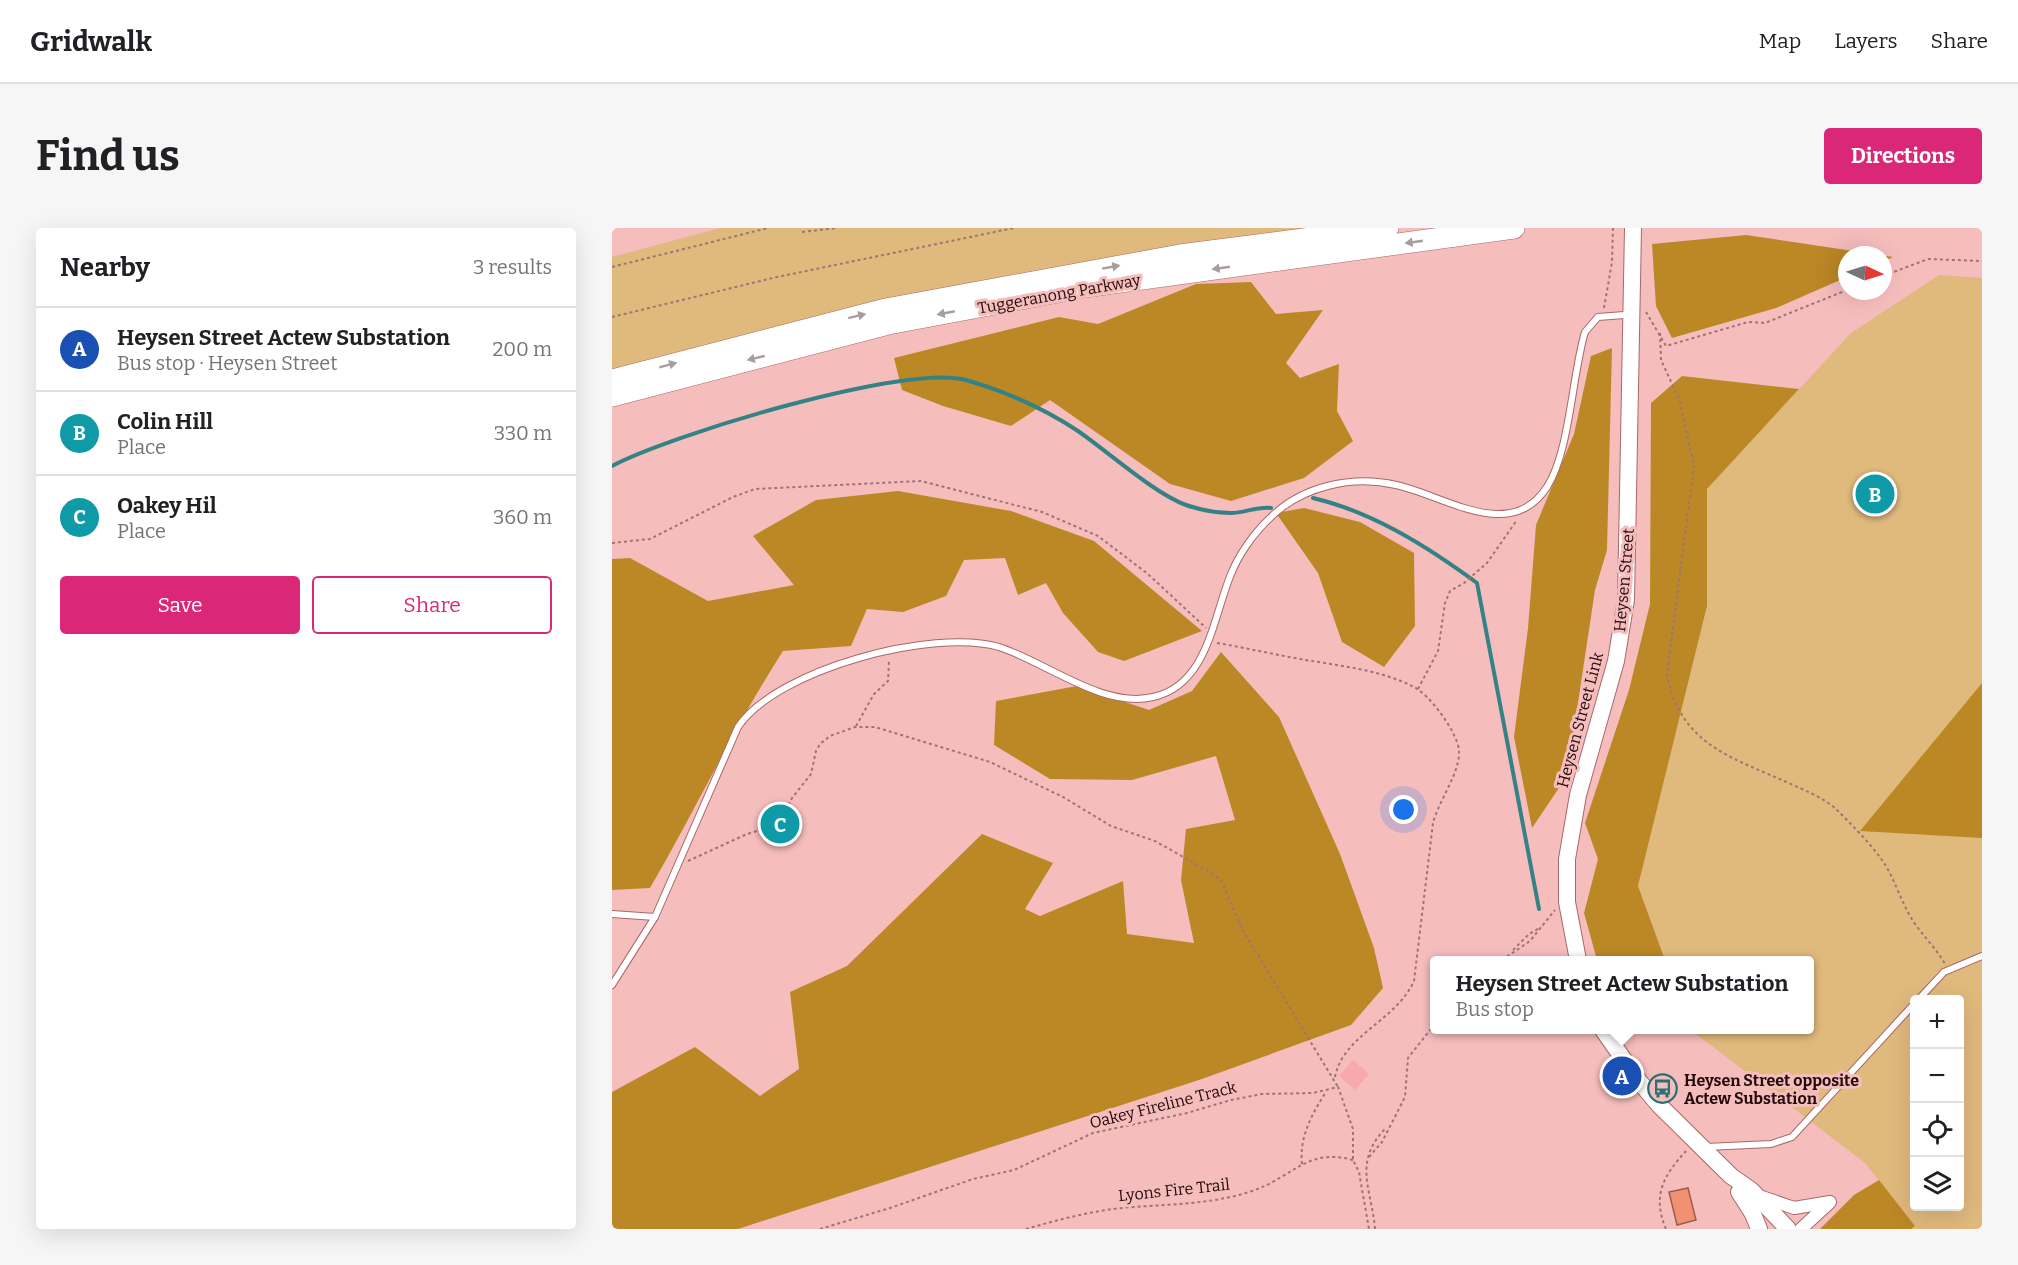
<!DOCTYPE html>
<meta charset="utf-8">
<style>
body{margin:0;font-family:Bitter,serif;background:#f6f6f6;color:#202124}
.controls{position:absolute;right:18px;bottom:18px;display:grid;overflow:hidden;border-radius:6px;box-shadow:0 6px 24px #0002}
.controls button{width:54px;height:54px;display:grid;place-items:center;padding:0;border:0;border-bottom:2px solid #e0e0e0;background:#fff;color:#202124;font:30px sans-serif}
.compass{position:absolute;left:1226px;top:18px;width:54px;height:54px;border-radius:50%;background:#fff;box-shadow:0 6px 24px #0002;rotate:94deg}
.you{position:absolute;left:792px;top:582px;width:21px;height:21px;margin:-15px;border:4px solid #fff;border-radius:50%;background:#1a73e8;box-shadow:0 0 0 9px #1a73e833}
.badge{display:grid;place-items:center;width:39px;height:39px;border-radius:50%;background:#db2777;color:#fff;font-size:20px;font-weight:700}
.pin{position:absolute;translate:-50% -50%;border:3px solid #fff;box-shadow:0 2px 6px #0006}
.popup{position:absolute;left:818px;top:728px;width:384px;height:78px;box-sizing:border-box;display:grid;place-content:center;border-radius:6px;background:#fff;filter:drop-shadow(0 2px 4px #0005);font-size:20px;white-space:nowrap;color:#757577}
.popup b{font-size:22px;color:#202124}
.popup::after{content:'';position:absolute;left:50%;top:100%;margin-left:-12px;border:12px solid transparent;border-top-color:#fff}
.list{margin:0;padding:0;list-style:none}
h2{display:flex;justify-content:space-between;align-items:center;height:78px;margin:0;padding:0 24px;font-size:26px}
h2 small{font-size:20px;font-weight:400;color:#757577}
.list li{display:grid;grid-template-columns:39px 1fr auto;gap:18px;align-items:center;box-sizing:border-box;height:84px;padding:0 24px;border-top:2px solid #e0e0e0}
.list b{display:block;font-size:22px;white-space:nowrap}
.list p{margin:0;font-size:20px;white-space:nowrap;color:#757577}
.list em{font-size:20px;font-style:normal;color:#757577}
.actions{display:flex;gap:12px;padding:18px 24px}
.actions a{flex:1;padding:14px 0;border:2px solid #db2777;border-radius:6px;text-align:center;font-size:21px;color:#db2777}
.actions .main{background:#db2777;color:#fff}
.icon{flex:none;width:33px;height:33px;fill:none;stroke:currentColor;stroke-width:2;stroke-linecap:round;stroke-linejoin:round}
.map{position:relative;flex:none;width:1370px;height:1001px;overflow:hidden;border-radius:6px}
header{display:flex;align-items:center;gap:36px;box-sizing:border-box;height:84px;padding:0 30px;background:#fff;border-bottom:2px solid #e0e0e0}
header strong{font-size:28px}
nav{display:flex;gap:33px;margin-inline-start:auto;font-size:21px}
.intro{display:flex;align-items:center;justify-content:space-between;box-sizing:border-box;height:144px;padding:0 36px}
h1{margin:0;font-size:42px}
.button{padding:15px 27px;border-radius:6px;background:#db2777;color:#fff;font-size:21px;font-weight:700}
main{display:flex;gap:36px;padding:0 36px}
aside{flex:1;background:#fff;border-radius:6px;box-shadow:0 6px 24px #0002}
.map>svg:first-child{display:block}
</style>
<header>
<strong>Gridwalk</strong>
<nav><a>Map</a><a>Layers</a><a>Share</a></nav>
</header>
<div class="intro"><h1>Find us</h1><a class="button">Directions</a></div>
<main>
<aside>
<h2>Nearby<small>3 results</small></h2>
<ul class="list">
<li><span class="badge" style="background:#1a4fb4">A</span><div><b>Heysen Street Actew Substation</b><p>Bus stop · Heysen Street</p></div><em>200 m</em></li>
<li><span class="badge" style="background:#0f9aa8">B</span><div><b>Colin Hill</b><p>Place</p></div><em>330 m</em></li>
<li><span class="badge" style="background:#0f9aa8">C</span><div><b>Oakey Hil</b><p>Place</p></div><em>360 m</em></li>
</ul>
<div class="actions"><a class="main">Save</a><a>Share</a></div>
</aside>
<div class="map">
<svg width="1370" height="1001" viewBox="0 0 1370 1001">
<rect width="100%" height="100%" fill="#f6bdbd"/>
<!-- built -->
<path fill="#f8a9ab" d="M741,832L757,846L743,862L727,848Z"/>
<!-- green -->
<g fill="#e0b97d" fill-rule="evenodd">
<path d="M108,0H738L0,153V29Z"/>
<path d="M1327,47L1370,50V1001H1299L1302,997L1253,935L1079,802H1198V732H1053L1026,658L1095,378V261L1239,105ZM1302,772H1348V978H1302Z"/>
</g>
<!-- forest -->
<g fill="#bc8826">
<path d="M1134,7L1281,29L1271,33V27H1235V49L1164,80L1060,110L1044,78L1040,16Z"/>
<path d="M639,54L664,86L711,82L674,135L688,150L727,136L725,183L741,213L692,250L619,273L558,256L438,172L399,198L331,178L290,162L282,130L447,89L486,96L584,56Z"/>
<path d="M1000,120L995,322L983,362L955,548L920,600L902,509L916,400L924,297L962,206L979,128Z"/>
<path d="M1070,148L1187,161L1095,261V378L1026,658L1053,732H985L972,685L986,631L973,595L1017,462L1038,376L1039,175Z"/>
<path d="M286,263L399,283L482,313L590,403L512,433L486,424L451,385L434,355L406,367L393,330L352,332L334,368L291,384L255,381L239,418L171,423C122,499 84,581 38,660L0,662V331L18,330L96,373L182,357L141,308L204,272Z"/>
<path d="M692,280L748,294L802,325L803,398L772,439L730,414L706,345L664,285Z"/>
<path d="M609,424L667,489L728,626L762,720L771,760L739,797L590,851L126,1001H0V864L83,819L148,868L187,841L178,764L235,738L370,606L441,635L413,681L428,688L511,653L515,706L582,715L569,652L574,601L623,592L604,528L520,552L438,551L382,517L384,473L465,458L537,482L580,463Z"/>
<path d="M1370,455V610L1248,603Z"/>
<path d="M1267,952L1303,998L1299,1001H1208L1242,967Z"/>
</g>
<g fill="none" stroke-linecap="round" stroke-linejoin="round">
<!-- stream -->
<g stroke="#358285" stroke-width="4">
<path d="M0,238C58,207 295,135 354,152C392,163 433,181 466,203C495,223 543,266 574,277C588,282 604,285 619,285C632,285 646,278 659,280"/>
<path d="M701,270C761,284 816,319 865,355L927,681"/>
</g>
</g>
<!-- building -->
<path fill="#f19072" stroke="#9a5f4c" stroke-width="1.5" d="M1076,960L1084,992L1065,997L1057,964Z"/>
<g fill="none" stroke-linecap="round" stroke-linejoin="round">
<defs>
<g id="service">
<path d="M0,686L43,689"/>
<path d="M0,757L43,689L126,499C165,441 321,400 387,419C434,434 491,481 541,469C596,457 601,389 619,346C627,326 642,305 658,290C690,258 740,247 784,257C832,267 898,316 935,259C958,223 960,147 973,104L986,89L1012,87L1017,84"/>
<path d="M1306,772L1332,744L1370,728"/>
<path d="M1094,919L1159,916L1180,909L1302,776"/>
</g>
<g id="minor">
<path d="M1150,969L1182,980L1218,974"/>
<path d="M1189,1001L1217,975"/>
</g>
<g id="secondary">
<path d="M966,732L955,674V631L966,567L1004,433L1014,372L1021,0"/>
<path d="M991,802L1026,852L1047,877L1119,948L1139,962L1176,1001"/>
<path d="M1127,964L1141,986L1147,1001"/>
</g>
<g id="motorway">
<path d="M0,152L274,81L568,27L776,0"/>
<path d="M0,168L276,96L472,59L902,0"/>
</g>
</defs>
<!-- service casing -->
<use href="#service" stroke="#a86869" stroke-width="8"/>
<!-- minor casing -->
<use href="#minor" stroke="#a86869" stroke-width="14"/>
<!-- secondary casing -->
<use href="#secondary" stroke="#a86869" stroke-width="18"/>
<!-- motorway casing -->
<use href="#motorway" stroke="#a86869" stroke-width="22"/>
<!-- path -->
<g stroke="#9f7474" stroke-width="2" stroke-dasharray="3 3" stroke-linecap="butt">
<path d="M190,4L225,0"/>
<path d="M0,39L156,0"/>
<path d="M1271,48L1316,31L1370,33"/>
<path d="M992,80L1000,34L1001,0"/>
<path d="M1034,84L1054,118L1136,94L1153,95L1235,62"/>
<path d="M0,89L165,49L402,0"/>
<path d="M1048,105L1049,132L1067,171L1082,237L1055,446C1068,518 1122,530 1181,557C1195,563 1213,571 1224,581C1240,597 1257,614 1270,632C1282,649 1289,674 1301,693C1311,708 1324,720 1333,736"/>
<path d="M0,315L38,311L121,269L143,261L309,253L430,284L486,308L536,346L594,400"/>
<path d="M605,415C635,420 664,427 694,432C729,438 768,442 800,458C817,465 846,505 847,523C848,545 827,572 821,595L802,753C784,793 731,807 723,849"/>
<path d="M806,461L826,423L833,375L838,363L852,355L875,335L905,292"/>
<path d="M244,498L262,466L276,453L277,433"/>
<path d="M76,633L135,606L168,596L180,570L199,546L204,523L208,516L218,508L243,499H263L378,534L451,569L499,598L543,613L603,647L610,654L630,701L726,859"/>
<path d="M901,722L917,706L929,699"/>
<path d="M890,732L918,713L943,682"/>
<path d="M757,929L770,914L793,869L796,830L822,797"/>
<path d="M690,936C687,909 700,886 714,864"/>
<path d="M208,1001L278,980L361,951L402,942L481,905L575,885L619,872L650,866L701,865L726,859L741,901V932L747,944L757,1001"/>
<path d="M414,1001C449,991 486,981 522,979C562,976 601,976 640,963C680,950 695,919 741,932"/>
<path d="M763,1001C760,962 740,934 774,900"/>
<path d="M1054,1001C1040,968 1051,948 1074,923"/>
</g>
<!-- service -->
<use href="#service" stroke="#fff" stroke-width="6"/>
<!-- minor -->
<use href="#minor" stroke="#fff" stroke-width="12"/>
<!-- secondary -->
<use href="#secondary" stroke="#fff" stroke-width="16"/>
<!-- motorway -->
<use href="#motorway" stroke="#fff" stroke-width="21"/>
</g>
<!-- one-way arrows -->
<defs><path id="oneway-solid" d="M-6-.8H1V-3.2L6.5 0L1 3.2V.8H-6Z" transform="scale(1.5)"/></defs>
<g fill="#a79d9e">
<use href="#oneway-solid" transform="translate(802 14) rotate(172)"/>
<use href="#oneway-solid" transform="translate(499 39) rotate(-10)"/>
<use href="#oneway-solid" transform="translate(609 40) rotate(172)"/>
<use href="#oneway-solid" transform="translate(334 85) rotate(169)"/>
<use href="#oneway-solid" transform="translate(245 88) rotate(-14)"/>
<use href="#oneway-solid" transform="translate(144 130) rotate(166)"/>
<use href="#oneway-solid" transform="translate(56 137) rotate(-15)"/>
</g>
<!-- icons -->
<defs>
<symbol id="bus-ring" viewBox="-11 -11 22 22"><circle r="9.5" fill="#f6bdbd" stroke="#277274" stroke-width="1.5"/><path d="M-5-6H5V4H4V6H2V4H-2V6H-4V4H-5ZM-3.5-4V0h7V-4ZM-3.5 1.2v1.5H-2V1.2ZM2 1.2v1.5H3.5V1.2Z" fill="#277274"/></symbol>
</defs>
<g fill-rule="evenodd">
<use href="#bus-ring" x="1034" y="844" width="33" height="33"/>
</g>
<g text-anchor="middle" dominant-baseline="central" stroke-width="6" stroke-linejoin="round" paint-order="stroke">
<!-- street labels -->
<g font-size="16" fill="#230b0c" stroke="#f6bdbd">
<text transform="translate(447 66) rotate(-10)">Tuggeranong Parkway</text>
<text transform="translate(1012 352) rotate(-85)">Heysen Street</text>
<text transform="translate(968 492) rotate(-75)">Heysen Street Link</text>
<text transform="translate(551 877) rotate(-14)">Oakey Fireline Track</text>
<text transform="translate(562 962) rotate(-6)">Lyons Fire Trail</text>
</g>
<!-- poi labels -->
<g font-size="16" font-weight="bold" fill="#230b0c" stroke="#f6bdbd" text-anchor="start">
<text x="1072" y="852">Heysen Street opposite<tspan x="1072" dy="18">Actew Substation</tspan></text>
</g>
</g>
</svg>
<div class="controls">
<button>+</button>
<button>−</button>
<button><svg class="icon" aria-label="locate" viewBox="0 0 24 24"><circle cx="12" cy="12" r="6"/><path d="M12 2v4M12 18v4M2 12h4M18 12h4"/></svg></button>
<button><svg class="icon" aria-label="layers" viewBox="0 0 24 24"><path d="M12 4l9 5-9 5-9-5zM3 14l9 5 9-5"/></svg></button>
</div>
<svg class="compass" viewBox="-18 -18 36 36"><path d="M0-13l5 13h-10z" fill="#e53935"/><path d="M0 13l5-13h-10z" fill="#757577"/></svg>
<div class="you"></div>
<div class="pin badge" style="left:1010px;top:848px;background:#1a4fb4">A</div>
<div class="popup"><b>Heysen Street Actew Substation</b>Bus stop</div>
<div class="pin badge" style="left:1263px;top:266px;background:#0f9aa8">B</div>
<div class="pin badge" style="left:168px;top:596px;background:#0f9aa8">C</div>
</div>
</main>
